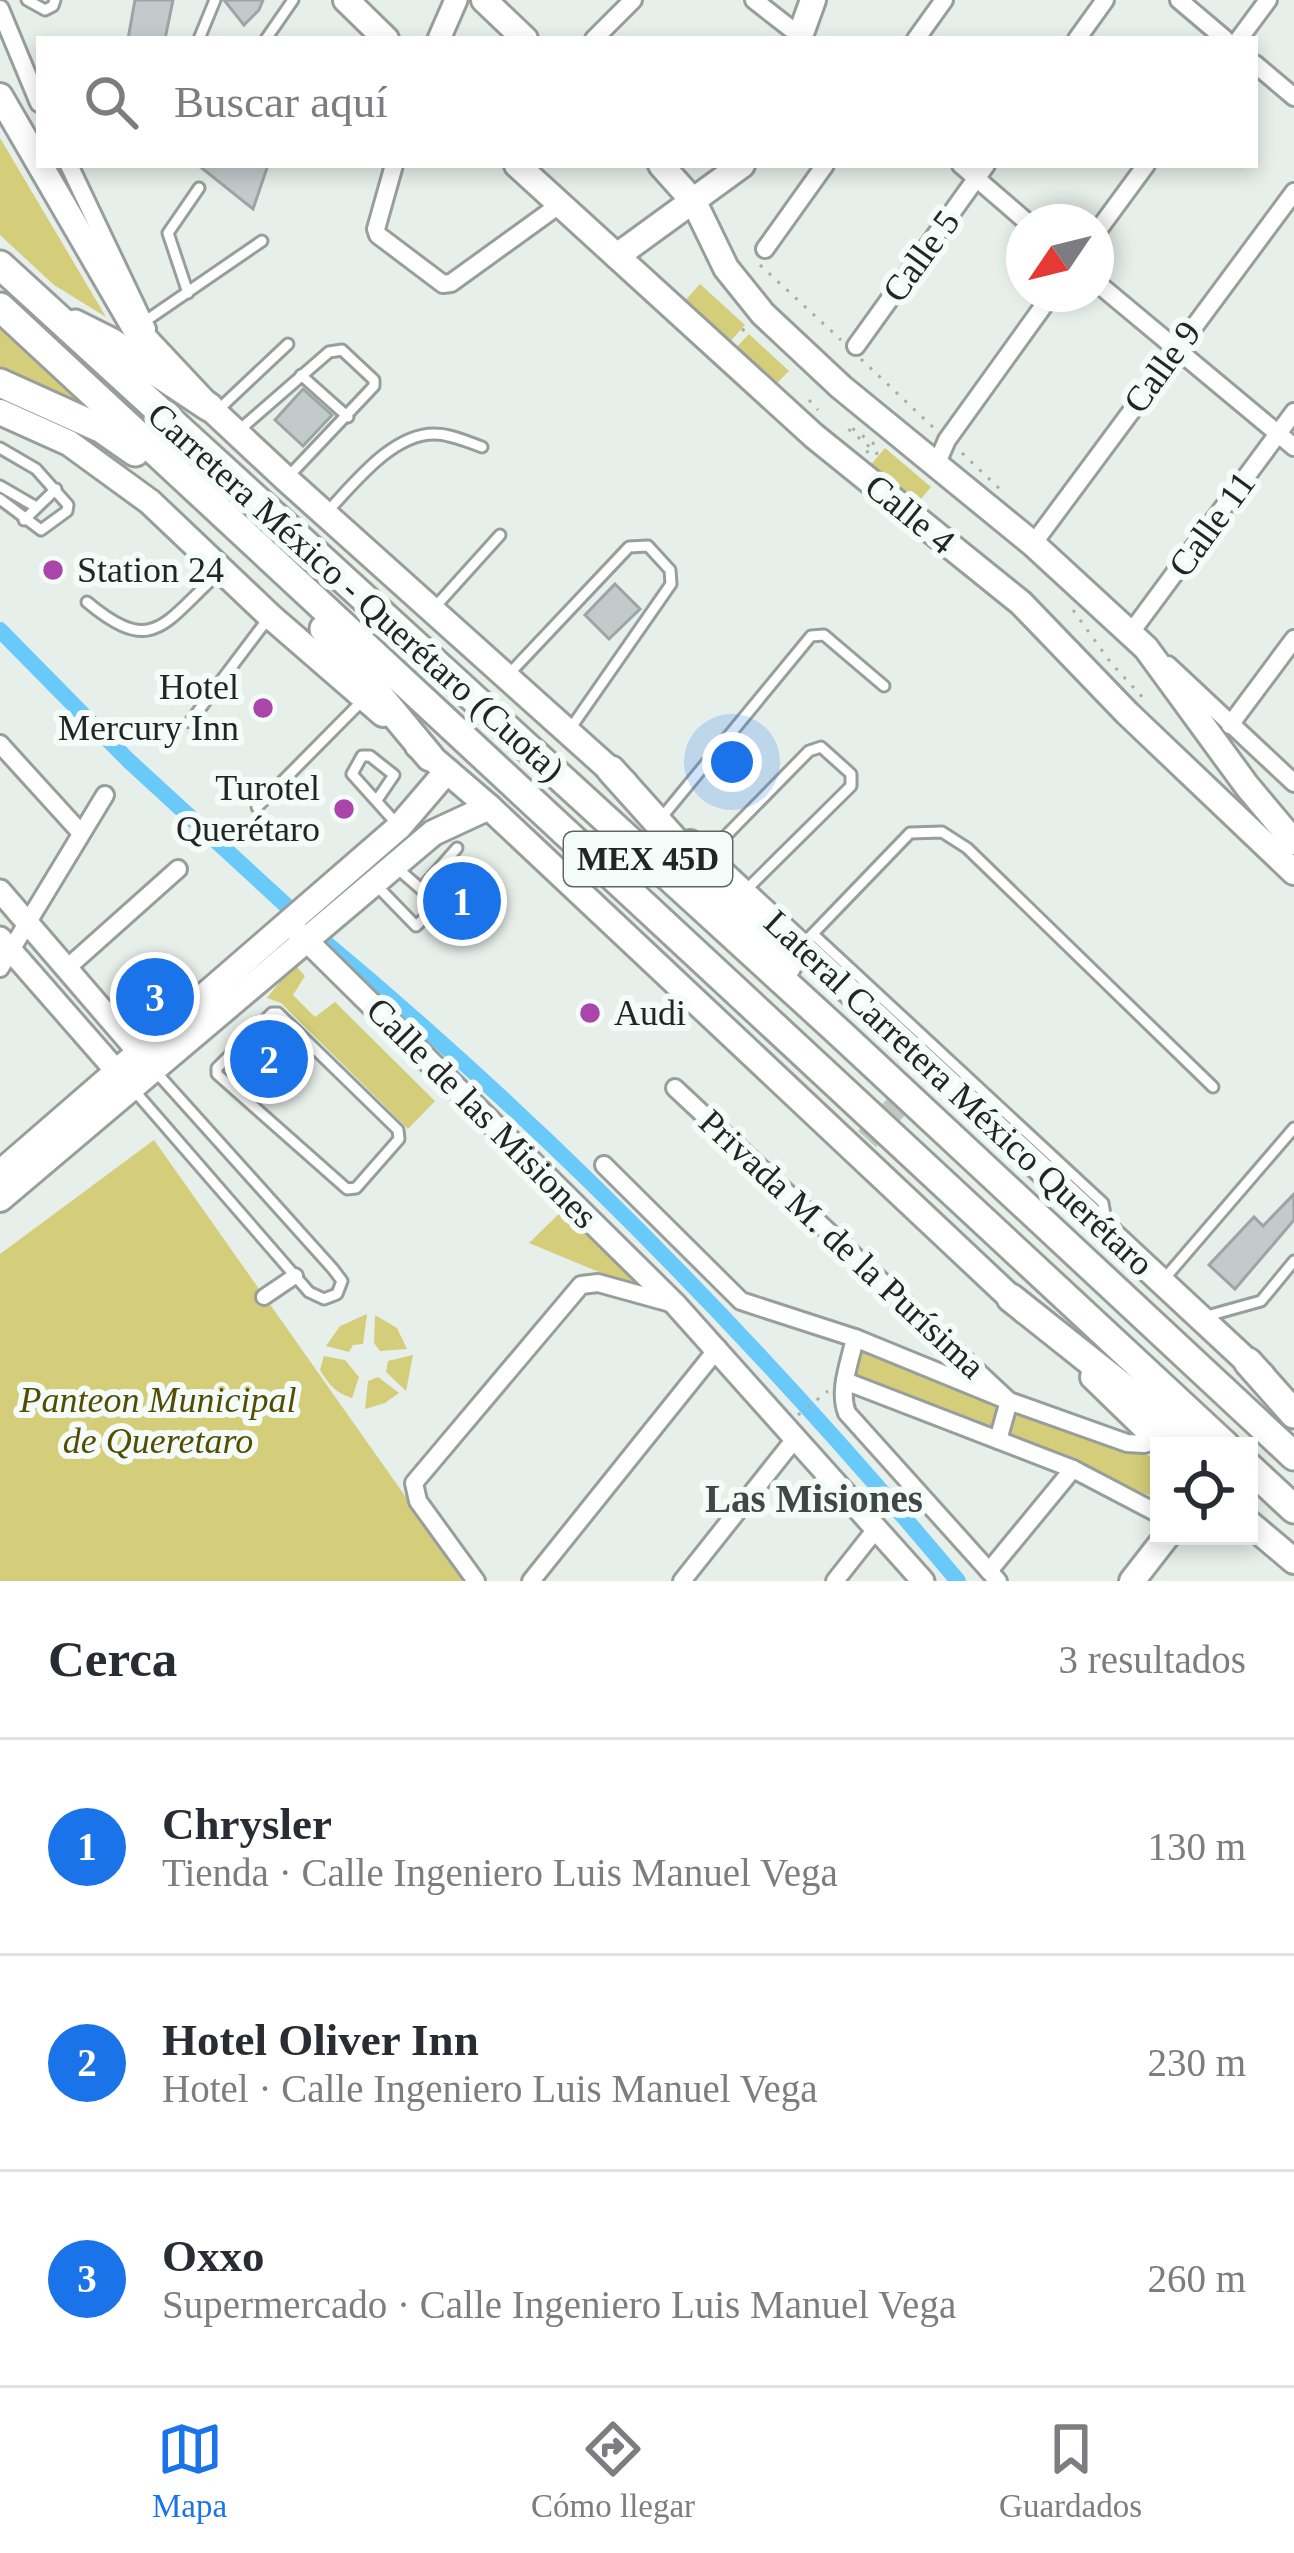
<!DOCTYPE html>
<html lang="es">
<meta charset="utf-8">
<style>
body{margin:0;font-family:Georgia,serif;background:#f2f2f3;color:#2b2b33}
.controls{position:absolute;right:36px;bottom:36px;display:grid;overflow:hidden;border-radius:0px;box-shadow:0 6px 18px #0003}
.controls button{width:108px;height:108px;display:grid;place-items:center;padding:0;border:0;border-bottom:3px solid #e1e1e2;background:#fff;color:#2b2b33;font:60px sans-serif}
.compass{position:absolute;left:1006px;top:204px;width:108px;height:108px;border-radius:50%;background:#fff;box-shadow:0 6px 18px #0003;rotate:235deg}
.you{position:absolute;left:732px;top:762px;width:42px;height:42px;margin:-30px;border:9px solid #fff;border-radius:50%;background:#1a73e8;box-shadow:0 0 0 18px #1a73e833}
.badge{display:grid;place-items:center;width:78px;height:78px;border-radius:50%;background:#1a73e8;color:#fff;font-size:39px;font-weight:700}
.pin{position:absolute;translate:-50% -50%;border:6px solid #fff;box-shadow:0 3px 12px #0006}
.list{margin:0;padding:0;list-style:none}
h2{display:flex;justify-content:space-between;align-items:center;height:156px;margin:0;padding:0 48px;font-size:51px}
h2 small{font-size:39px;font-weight:400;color:#7c7c81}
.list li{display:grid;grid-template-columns:78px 1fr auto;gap:36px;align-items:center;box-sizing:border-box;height:216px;padding:0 48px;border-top:3px solid #e1e1e2}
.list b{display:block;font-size:45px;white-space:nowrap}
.list p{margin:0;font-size:39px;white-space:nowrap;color:#7c7c81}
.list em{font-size:39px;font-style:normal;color:#7c7c81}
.icon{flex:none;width:66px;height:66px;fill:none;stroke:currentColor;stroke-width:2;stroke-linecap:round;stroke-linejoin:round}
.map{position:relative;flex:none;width:1294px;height:1581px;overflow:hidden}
.search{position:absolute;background:#fff;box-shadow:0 6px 18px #0003;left:36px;right:36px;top:36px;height:132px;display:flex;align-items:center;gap:30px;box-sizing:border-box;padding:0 42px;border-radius:0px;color:#7c7c81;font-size:45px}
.sheet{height:804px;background:#fff}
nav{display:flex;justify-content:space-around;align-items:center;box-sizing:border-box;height:168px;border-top:3px solid #e1e1e2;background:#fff;font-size:33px;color:#7c7c81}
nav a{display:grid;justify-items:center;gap:6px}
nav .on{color:#1a73e8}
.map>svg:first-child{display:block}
</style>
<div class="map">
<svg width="1294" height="1581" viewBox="0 0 1294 1581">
<rect width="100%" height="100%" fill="#e7efeb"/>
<!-- green -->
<g fill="#d4cd7a">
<path d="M0,138L106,317L54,285L0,235Z"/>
<path d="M700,284L745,325L727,345L682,304Z"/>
<path d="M0,326L97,418L0,372Z"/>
<path d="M749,334L789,371L773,387L733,351Z"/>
<path d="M885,448L931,487L911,511L864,473Z"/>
<path d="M294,964L305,976L293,995L315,1017L335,1002L435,1101L408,1129L281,1003L267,998Z"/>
<path d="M154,1140L465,1581H0V1254Z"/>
<path d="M565,1208L641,1280L635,1287L529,1243Z"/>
<path d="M367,1314L363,1344L353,1345L349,1352L326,1346L340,1326Z"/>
<path d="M375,1315L397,1328L407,1349L380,1351L374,1343Z"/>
<path d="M861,1351L1003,1404L993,1431L851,1378Z"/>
<path d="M413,1355L406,1391L386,1372L388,1361Z"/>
<path d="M324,1356L345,1360L359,1377L352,1398C336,1393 329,1385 320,1370Z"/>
<path d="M378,1377L399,1393L385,1403L365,1409L368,1381Z"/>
<path d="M1013,1404L1158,1459L1159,1499L1000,1439Z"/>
</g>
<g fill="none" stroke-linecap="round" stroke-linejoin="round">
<!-- canal -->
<g stroke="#69c9f9" stroke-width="16">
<path d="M0,630L128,760L290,909"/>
<path d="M321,939C552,1131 765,1350 958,1581"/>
</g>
</g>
<!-- building -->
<g fill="#c2cacb" stroke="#9ca5a5" stroke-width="3">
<path d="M135,0H173L165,39H128Z"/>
<path d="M224,0H263L259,10L244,25Z"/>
<path d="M198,165H268L253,209Z"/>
<path d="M303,389L332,415L303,446L275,420Z"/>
<path d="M615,584L640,609L609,639L585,615Z"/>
<path d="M1294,1194V1220L1235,1289L1209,1265L1254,1217L1263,1226Z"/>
</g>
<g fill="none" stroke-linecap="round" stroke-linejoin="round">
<!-- secondary-tunnel -->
<path stroke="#c0c7c3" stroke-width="24" stroke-dasharray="24 12" stroke-linecap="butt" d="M867,1139L916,1085"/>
<defs>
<g id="service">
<path d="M27,0L45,10L53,6L55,0"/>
<path d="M199,39L215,0"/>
<path d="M266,39L293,0"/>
<path d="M188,293L168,233L199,188"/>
<path d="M144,322L262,241"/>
<path d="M301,375L348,417"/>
<path d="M218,410L288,344"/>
<path d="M237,432L329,352L342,350L374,380V386L286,479"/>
<path d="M0,448L36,469L68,505L67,511L41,530L0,499"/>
<path d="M0,486L36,507"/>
<path d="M326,513C353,485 392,433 435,434C450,434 468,442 482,447"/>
<path d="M24,520L56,489"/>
<path d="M87,602C154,658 164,622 218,574"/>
<path d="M435,607L500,535"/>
<path d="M509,674L629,547L648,546L670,570L671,584L568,732"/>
<path d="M190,722L270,616"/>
<path d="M377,800L394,775L370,756H362L352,774L396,823"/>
<path d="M257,807L363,700"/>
<path d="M662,817L811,636L824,635L884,686"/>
<path d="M708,854L809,751L821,747L851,774V786L744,892"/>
<path d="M398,869L421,889L457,848"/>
<path d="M377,886L416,926L438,905L421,889"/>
<path d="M438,905L464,876L450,859"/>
<path d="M813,934L1103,1203L1107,1226"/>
<path d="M803,944L910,833L942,832L967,848L1213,1087"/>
<path d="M272,1013H278L398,1130L399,1139L356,1188L347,1189L217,1074V1068Z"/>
<path d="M132,1088L309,1292L324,1299L337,1294L342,1281L333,1269L156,1072"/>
<path d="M1165,1278L1294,1128"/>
<path d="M1207,1316L1261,1301L1294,1261"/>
</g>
<path id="pedestrian" d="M264,1297L295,1276"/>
<g id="minor">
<path d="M754,0L804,39"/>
<path d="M1179,0L1225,39"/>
<path d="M0,9L39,103"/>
<path d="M594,39L633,0"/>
<path d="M916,39L944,0"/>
<path d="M1077,39L1105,0"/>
<path d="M1239,39L1268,0"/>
<path d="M1255,64L1294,97"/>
<path d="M69,165L147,329"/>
<path d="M394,165L376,229L378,235L443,284L451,283L559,205"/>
<path d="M961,165L1027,222"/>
<path d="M1096,233L1146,165"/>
<path d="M765,249L825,165"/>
<path d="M1096,282L1294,447"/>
<path d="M856,346L986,165"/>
<path d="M936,465L947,440L1052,294"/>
<path d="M1033,544L1294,192"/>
<path d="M1129,635L1294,412"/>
<path d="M1168,665L1294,783"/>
<path d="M1230,725L1294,639"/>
<path d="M0,744L81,833"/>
<path d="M0,968L105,795"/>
<path d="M67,968L178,869"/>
<path d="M675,1088L1009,1401L998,1440"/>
<path d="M604,1165L741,1301L855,1338L1009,1401L1127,1443L1144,1444L1158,1440"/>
<path d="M855,1338C850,1362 838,1390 847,1413L998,1581"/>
<path d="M845,1381L1073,1469L1159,1514"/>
<path d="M989,1571L1073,1469"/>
<path d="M476,1581L418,1501L414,1483L581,1285L598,1283L674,1304"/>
<path d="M531,1581L718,1348"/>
<path d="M682,1581L794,1440"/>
<path d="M835,1581L876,1529"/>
</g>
<g id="tertiary">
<path d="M439,39L456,0"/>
<path d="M0,891L148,1063"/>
<path d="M297,931L675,1304L923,1581"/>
<path d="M0,938L126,1082"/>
</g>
<g id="secondary">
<path d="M346,0L386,39"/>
<path d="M484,0L525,39"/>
<path d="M799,39L813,0"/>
<path d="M0,96L134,327L209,407L286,479L625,783"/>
<path d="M517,165L814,436L1021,603L1127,713L1294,872"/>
<path d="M661,165L694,202L726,268L763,314L841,387L1033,544L1146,648L1247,786L1294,842"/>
<path d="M617,256L742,165"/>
<path d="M0,412L69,443L150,502L270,616L383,714"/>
<path d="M418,746L489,807L1025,1311"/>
<path d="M690,843L1262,1375"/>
<path d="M0,1173L399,827L447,771"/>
<path d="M0,1199L433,833L489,807"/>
<path d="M1093,1377L1164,1446"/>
<path d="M1249,1523L1294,1561"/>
<path d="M1132,1581L1167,1536"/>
</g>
<g id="trunk">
<path d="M0,265L842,1035L1294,1456"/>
<path d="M0,307L1226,1446"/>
<path d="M75,324L111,342L209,407"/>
<path d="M0,383L102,429L135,452"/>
<path d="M324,629L430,757"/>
<path d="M611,770L787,966"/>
<path d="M1011,1298L1197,1446"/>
<path d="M1248,1362L1294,1414"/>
<path d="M1249,1467L1294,1509"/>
</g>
</defs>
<!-- service casing -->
<use href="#service" stroke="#979e9b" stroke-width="15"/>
<!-- pedestrian casing -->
<use href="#pedestrian" stroke="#979e9b" stroke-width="20"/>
<!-- minor casing -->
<use href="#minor" stroke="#979e9b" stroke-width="22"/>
<!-- tertiary casing -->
<use href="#tertiary" stroke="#979e9b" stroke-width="27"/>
<!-- secondary casing -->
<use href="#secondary" stroke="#979e9b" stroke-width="30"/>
<!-- trunk casing -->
<use href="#trunk" stroke="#979e9b" stroke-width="33"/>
<!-- path -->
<g stroke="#a6adaa" stroke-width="3" stroke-dasharray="3 9" stroke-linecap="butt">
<path d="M760,265L841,340"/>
<path d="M742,329L749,334"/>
<path d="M861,359L937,431"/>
<path d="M809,400L818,410"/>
<path d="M866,451L875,456L877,453L847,428L849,426L881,449"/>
<path d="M962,453L1003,492"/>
<path d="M1073,610L1111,663L1146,701"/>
<path d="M798,1415L828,1391"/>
</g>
<!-- service -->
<use href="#service" stroke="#fff" stroke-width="9"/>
<!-- pedestrian -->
<use href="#pedestrian" stroke="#fff" stroke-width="14"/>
<!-- minor -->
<use href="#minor" stroke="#fff" stroke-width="16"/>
<!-- tertiary -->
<use href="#tertiary" stroke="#fff" stroke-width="21"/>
<!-- secondary -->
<use href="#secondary" stroke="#fff" stroke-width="24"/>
<!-- trunk -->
<use href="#trunk" stroke="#fff" stroke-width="27"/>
</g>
<!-- markers -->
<g fill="#aa45a9" stroke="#f4fcf9" stroke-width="4.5">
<circle cx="53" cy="570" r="12"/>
<circle cx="263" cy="708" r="12"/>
<circle cx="344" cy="809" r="12"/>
<circle cx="590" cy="1013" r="12"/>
</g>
<g text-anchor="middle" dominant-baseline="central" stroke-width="12" stroke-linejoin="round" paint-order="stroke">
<!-- shield labels -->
<rect fill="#f4fcf9" stroke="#616664" stroke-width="3" x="564" y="832" width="168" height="54" rx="9"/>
<g font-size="33" font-weight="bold" fill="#222524">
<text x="648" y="859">MEX 45D</text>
</g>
<!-- street labels -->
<g font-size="36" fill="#222524" stroke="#f4fcf9">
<text transform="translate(921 256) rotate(-54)">Calle 5</text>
<text transform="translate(1162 367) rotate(-54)">Calle 9</text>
<text transform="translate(910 514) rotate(39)">Calle 4</text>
<text transform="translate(1212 524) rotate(-54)">Calle 11</text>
<text transform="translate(356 592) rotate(42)">Carretera México - Querétaro (Cuota)</text>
<text transform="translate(959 1093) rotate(43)">Lateral Carretera México Querétaro</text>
<text transform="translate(482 1113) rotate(45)">Calle de las Misiones</text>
<text transform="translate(842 1244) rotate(43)">Privada M. de la Purísima</text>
</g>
<!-- poi labels -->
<g font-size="36" fill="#222524" stroke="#f4fcf9" text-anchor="start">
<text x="77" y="570">Station 24</text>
<text x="239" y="687" text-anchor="end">Hotel<tspan x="239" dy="41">Mercury Inn</tspan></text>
<text x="320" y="788" text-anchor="end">Turotel<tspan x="320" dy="41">Querétaro</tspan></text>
<text x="614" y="1013">Audi</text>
</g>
<!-- park labels -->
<g font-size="36" font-style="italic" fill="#534d03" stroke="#f4fcf9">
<text x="158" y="1400">Panteon Municipal<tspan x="158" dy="41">de Queretaro</tspan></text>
</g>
<!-- neighbourhood labels -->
<g font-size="39" font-weight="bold" fill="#414745" stroke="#f4fcf9">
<text x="814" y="1498">Las Misiones</text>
</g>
</g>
</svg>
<div class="controls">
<button><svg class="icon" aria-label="locate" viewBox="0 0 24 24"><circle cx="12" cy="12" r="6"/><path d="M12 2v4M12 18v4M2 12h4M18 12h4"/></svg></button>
</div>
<svg class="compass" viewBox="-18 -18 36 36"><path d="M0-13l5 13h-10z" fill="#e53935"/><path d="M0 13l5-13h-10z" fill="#7c7c81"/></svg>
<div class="you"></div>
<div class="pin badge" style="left:462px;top:901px">1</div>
<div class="pin badge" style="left:269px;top:1059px">2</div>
<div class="pin badge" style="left:155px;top:997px">3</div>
<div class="search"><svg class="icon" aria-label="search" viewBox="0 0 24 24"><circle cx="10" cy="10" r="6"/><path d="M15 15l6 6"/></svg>Buscar aquí</div>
</div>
<section class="sheet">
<h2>Cerca<small>3 resultados</small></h2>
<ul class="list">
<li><span class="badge">1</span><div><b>Chrysler</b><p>Tienda · Calle Ingeniero Luis Manuel Vega</p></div><em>130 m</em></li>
<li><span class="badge">2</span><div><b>Hotel Oliver Inn</b><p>Hotel · Calle Ingeniero Luis Manuel Vega</p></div><em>230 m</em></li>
<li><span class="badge">3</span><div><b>Oxxo</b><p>Supermercado · Calle Ingeniero Luis Manuel Vega</p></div><em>260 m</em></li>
</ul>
</section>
<nav>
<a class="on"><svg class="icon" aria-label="map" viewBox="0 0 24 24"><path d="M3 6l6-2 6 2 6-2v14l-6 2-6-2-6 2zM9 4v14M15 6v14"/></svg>Mapa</a>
<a><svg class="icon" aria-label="directions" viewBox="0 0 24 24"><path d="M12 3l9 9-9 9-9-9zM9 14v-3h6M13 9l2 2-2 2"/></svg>Cómo llegar</a>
<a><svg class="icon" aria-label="saved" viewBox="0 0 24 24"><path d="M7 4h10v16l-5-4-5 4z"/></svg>Guardados</a>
</nav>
